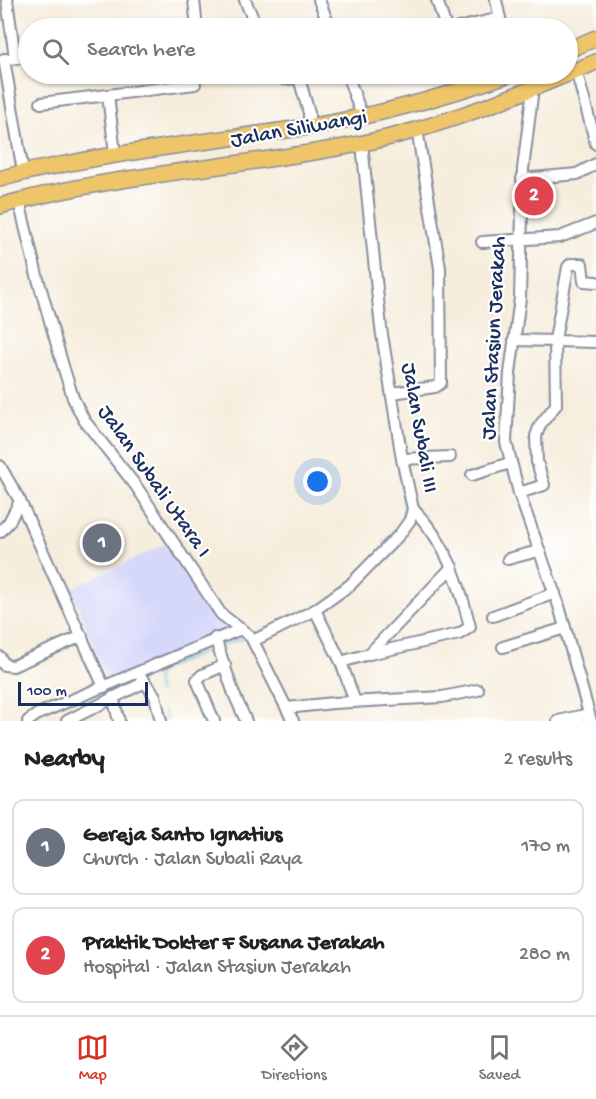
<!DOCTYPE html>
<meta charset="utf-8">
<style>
body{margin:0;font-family:"Gochi Hand",sans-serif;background:#f6f6f6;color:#222}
.scale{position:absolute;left:18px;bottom:15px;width:130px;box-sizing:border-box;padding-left:6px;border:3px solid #1b2f5e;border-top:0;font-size:16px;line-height:21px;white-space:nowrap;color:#1b2f5e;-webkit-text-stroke:4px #fff;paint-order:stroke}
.you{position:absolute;left:318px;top:482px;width:21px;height:21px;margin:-15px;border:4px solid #fff;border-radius:50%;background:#1a73e8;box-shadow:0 0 0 9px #1a73e833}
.badge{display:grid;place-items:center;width:39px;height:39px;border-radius:50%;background:#d93025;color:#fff;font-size:20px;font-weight:700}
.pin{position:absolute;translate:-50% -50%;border:3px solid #fff;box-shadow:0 2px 6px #0006}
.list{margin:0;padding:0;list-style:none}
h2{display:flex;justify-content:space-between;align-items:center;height:78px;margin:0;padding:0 24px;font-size:26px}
h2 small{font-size:20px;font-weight:400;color:#767676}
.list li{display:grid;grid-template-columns:39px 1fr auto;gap:18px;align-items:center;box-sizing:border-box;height:96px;margin:0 12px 12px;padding:0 12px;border:2px solid #e0e0e0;border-radius:12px}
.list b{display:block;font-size:22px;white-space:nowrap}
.list p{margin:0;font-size:20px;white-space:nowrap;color:#767676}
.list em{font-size:20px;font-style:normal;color:#767676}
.icon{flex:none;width:33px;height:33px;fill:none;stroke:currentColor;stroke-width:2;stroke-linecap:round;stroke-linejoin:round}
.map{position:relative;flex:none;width:596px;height:721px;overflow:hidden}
.search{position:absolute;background:#fff;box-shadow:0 2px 4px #0004;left:18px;right:18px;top:18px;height:66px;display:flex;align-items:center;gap:15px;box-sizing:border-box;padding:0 21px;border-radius:33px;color:#767676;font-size:22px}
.sheet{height:294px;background:#fff}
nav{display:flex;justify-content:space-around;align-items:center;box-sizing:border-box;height:84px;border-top:2px solid #e0e0e0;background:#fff;font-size:16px;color:#767676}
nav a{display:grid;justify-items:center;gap:3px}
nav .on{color:#d93025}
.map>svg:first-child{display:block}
</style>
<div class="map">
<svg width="596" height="721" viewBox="0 0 596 721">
<rect width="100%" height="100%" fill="#fff"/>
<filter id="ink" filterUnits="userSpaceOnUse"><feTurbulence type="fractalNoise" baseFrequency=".0167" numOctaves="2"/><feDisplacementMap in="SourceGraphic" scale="12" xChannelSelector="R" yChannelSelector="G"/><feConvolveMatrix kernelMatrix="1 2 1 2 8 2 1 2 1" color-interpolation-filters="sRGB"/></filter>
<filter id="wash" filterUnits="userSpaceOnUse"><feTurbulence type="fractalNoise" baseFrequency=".008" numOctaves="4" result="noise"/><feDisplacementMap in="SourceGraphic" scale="24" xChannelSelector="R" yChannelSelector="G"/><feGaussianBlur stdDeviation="1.35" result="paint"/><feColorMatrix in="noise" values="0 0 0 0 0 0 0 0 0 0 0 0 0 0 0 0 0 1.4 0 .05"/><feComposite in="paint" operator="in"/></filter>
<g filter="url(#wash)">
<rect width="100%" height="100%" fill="#f6eddc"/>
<!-- built -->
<path fill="#d6d8f9" d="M171,541L229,629L108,683L71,589Z"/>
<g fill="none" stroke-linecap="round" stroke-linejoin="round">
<!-- stream -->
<g stroke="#61bedf" stroke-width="2">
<path d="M381,360L386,393"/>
<path d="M402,481L404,520"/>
<path d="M384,543L399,527"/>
<path d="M253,635L267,628"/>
<path d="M222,645L245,638"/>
<path d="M159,694C157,686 154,677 160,670L214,648"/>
<path d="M164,711L167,721"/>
</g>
</g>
</g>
<g filter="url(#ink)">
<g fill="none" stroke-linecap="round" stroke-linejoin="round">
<defs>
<g id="minor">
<path d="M7,0L15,58"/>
<path d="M194,0L197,28"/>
<path d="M245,0L257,28"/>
<path d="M319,0L330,28"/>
<path d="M437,0L446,28"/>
<path d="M496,0L502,28"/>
<path d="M458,28L500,18"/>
<path d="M4,59L23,172"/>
<path d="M8,59L28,57"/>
<path d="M576,70L596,144"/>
<path d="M281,74L284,79L299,78L309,113V126"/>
<path d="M347,74L362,116"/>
<path d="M459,74L463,90"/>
<path d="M533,88L523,169L520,298L510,373L506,442L519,493L559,606L591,721"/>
<path d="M108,95L195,84"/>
<path d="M41,103L108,95L115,154"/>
<path d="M522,179L577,174L596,164"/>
<path d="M19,201L36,272L63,366L73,398L84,420L136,486L221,614L251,637L293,721"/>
<path d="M482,242L560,237L596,223"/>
<path d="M514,340L596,342"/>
<path d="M392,393L435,387L441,383L440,268L417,129"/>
<path d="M402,459L450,457"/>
<path d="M0,466L20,501L9,522L0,532"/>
<path d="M472,475L510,463"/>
<path d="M519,493L544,485L537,462L536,436L540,425L556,405L555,340L568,267L571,264H582L584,281L596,282"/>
<path d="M20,501L104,687"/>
<path d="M508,559L538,551"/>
<path d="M315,610L341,662L355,702"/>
<path d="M493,616L555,593"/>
<path d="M215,638L234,694L246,721"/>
<path d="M253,641L315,610L350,585L400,534L410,520L413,509L402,459L381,328L362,144"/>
<path d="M503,647L565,628"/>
<path d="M369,654L459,634L470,627C459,582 447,543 413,509"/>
<path d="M0,657L4,665L13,666L82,636"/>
<path d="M341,662L369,654L452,567"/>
<path d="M141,677L155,696L161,721"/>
<path d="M113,697L119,721"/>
<path d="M287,708L333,703L442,697L478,690"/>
<path d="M28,721L38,714L241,629"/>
<path d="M67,721L145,682"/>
<path d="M214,721L197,680L202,675L225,665"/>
<path d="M558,721L589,714"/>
</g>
<g id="highway">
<path d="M568,50L596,38"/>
<path d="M0,179C25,171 50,167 76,162C152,147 230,139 307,127C376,116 444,97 510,74"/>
<path d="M0,206C117,173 240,168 359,144C438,129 522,93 596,62"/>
</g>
</defs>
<!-- minor casing -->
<use href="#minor" stroke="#888e9d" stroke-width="14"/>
<!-- highway casing -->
<use href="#highway" stroke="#888e9d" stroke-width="18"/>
<!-- minor -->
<use href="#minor" stroke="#fff" stroke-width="10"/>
<!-- highway -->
<use href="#highway" stroke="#eec569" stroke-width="15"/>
</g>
</g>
<g text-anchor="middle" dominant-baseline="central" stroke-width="4.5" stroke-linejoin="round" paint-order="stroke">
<!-- street labels -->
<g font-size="22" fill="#1b2f5e" stroke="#fff">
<text transform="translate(299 130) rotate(-10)">Jalan Siliwangi</text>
<text transform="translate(495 338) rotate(-87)">Jalan Stasiun Jerakah</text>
<text transform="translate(418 428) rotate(80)">Jalan Subali III</text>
<text transform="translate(153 482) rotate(55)">Jalan Subali Utara I</text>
</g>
</g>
</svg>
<div class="scale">100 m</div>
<div class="you"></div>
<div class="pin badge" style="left:102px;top:543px;background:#6b7280">1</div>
<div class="pin badge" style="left:534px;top:196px;background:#e0444e">2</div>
<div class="search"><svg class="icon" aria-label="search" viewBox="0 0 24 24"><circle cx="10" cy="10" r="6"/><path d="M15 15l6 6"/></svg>Search here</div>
</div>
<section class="sheet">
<h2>Nearby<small>2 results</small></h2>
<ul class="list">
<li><span class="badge" style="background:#6b7280">1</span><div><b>Gereja Santo Ignatius</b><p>Church · Jalan Subali Raya</p></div><em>170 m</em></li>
<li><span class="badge" style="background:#e0444e">2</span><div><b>Praktik Dokter F Susana Jerakah</b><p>Hospital · Jalan Stasiun Jerakah</p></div><em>280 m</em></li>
</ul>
</section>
<nav>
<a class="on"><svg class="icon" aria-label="map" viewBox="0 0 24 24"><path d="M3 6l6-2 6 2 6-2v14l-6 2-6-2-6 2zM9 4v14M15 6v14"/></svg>Map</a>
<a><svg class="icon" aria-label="directions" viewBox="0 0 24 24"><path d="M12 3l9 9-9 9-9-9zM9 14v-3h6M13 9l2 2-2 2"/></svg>Directions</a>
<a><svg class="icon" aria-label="saved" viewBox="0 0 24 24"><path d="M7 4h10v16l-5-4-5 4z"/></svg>Saved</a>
</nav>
